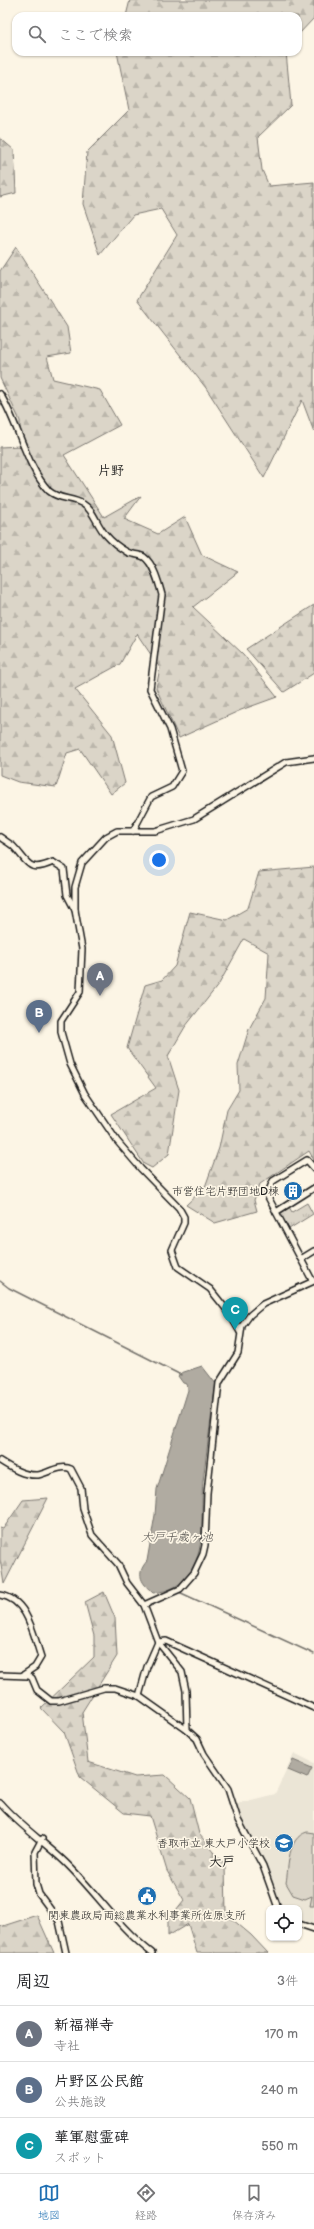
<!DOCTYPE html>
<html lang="ja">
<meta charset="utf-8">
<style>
body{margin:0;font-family:"Balsamiq Sans","Klee One",sans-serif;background:#f6f6f6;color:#202124}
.controls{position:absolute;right:12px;bottom:12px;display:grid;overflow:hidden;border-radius:8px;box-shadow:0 1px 3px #0004}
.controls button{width:36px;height:36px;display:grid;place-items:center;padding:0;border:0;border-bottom:1px solid #e0e0e0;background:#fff;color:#202124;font:20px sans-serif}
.you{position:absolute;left:159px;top:860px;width:14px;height:14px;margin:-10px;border:3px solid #fff;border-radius:50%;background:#1a73e8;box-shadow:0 0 0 6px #1a73e833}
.badge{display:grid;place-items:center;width:26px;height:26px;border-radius:50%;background:#1f6fb2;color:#fff;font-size:13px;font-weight:700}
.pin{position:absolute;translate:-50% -33px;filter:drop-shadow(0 1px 2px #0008)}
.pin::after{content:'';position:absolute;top:21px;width:14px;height:12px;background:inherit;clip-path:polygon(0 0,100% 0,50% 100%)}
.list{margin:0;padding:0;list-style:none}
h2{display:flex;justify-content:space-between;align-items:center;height:52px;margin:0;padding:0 16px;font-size:17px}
h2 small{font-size:13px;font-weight:400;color:#757577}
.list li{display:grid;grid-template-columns:26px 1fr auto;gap:12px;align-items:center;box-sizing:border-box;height:56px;padding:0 16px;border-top:1px solid #e0e0e0}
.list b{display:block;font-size:15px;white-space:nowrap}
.list p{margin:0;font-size:13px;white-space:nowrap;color:#757577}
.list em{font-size:13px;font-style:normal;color:#757577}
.icon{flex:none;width:22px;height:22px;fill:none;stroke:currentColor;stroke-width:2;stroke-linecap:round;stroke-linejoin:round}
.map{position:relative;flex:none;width:314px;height:1953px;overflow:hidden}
.search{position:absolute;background:#fff;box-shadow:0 1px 3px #0004;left:12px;right:12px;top:12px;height:44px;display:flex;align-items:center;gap:10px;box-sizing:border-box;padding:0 14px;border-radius:12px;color:#757577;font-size:15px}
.sheet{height:220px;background:#fff}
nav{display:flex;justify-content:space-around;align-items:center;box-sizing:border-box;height:56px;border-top:1px solid #e0e0e0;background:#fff;font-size:11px;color:#757577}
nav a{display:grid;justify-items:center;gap:2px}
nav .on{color:#1f6fb2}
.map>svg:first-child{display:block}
</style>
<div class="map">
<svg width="314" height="1953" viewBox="0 0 314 1953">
<defs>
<pattern id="forest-firs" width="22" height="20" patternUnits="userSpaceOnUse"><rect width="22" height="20" fill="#dbd5c8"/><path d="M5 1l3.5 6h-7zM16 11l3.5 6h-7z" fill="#bbb6ab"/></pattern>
<pattern id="park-tufts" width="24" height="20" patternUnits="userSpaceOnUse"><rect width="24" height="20" fill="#dbd5c8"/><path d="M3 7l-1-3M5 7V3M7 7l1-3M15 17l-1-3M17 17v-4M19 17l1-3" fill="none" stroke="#bbb6ab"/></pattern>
</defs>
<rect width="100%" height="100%" fill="#fcf5e5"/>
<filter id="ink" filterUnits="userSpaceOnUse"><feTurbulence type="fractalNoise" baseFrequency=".025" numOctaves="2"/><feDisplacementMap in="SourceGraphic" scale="8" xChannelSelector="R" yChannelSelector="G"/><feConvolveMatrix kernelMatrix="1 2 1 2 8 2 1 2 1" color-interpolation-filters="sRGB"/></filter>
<g filter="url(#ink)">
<!-- built -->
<path fill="#ebe5d6" d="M294,1753L314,1763V1927L299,1922V1908H280L264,1861L244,1825L235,1804L275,1794Z"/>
<!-- forest -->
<g fill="url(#forest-firs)" stroke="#7c7872">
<path d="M130,0H314V18L298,35V16H126Z"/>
<path d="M117,52H286L291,105L258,137L262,170L269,186L314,182V432L302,400L264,478L206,388L137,300L177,235L161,209L133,215L100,255L83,204L87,152L129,110Z"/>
<path d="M0,138L14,150L16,193L0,197Z"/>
<path d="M16,247L67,327L71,353L47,357L53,379L100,390L120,425L64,455L104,517L141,496L124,519L158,534L185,517L202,555L238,572L193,607L243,654L277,697L241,710L179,738L156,688L160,668L137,634L120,664L75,689L112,735L125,783L111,794L80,749L67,753L56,787L18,782L0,775V447L20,446V421L0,378V271Z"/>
<path d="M314,605V673L284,692L246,649Z"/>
<path d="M314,867V1160L309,1151L260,1184L254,1200L257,1211L215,1223L186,1205L205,1187L219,1148L227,1110L239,1090L238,1065L249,1029L266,998L269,953L244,939L219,984L185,1027L168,1056L179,1090L169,1154L152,1168L144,1164L111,1114L156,1088L127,1048L145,985L162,980L175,966L190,912L227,920L248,908L259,872Z"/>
<path d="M48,1498L4,1584L0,1559V1528L3,1529L23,1500Z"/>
<path d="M104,1592L115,1618L117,1656L82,1712L88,1762L135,1777L165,1775L190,1798L199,1834L225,1865L226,1914L251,1935L268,1953H197L188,1924L168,1936V1920L184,1900L167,1871L150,1816L124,1813L80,1777L64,1732L41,1708L94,1657V1636L85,1602Z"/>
<path d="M37,1915L54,1953H0V1927Z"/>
</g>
<!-- park -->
<path fill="url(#park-tufts)" stroke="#7c7872" d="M307,1203L313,1214L289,1229L279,1213L289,1207L292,1212Z"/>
<!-- pitch -->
<path fill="#dbd5c8" stroke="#7c7872" d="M307,1832L314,1833V1906H310L312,1896L305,1899L293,1895L286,1883C289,1866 287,1838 307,1832Z"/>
<!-- water -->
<g fill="#b0aba1" stroke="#75726c">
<path d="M202,1366L216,1384C211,1416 207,1449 203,1481C200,1510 207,1545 191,1571C181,1586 170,1591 153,1593C142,1583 135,1575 147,1561L155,1515L157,1489L188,1390L187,1384L183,1383L178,1376L181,1373Z"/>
<path d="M293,1760L312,1768L307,1778L288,1770Z"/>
</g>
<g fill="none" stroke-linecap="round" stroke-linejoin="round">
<!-- stream -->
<g stroke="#75726c" stroke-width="1.5">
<path d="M0,1281L9,1288L181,1375"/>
<path d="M179,1592L314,1654"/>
</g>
<defs>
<g id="minor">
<path d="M0,394C18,422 26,467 49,491C59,500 72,497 83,504C95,511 96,525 106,535C111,541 120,548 127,552C132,555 139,554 144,557C154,564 159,584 162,595L150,689L170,729L182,771L172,787L151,797L133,831"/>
<path d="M0,837C4,840 9,843 13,846C28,861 27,874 53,862L64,869L67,895L75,910"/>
<path d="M276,1212L314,1188"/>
<path d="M301,1259L314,1251"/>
<path d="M312,1280L267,1195L273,1181L307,1160L314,1168"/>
<path d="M240,1332L230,1314L210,1289L178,1267L172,1250L184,1223V1217L179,1208L141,1169L117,1141L85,1094L70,1064L61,1032V1021L80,992L82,949L75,910V887L82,863L106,837L117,831H155L194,819L286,762L314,758"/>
<path d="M0,1461C11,1468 24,1476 38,1475C48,1473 61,1464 71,1469L81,1488L83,1509L92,1535L118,1564L127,1583L144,1605L158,1642L182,1672L186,1691L187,1730"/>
<path d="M0,1595C28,1599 33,1634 41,1657L35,1667L23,1675"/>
<path d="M144,1605L180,1589L194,1573L203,1554L205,1545L207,1493L219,1383L238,1353L242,1326L250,1315L263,1304L314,1281"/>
<path d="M158,1642L166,1641L314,1708"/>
<path d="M0,1675L29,1676L32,1678L37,1690L51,1701H59L104,1688H115L139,1696L187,1730L197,1739L204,1754L228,1789L238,1820L263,1866L278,1908"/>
<path d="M139,1696L147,1667L158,1642"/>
<path d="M0,1803C19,1825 44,1842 65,1862C95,1891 119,1928 152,1953"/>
<path d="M42,1839L35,1852L36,1884L39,1894L59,1921L66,1953"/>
<path d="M299,1924L314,1929"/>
</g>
</defs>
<!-- minor casing -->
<use href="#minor" stroke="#1c1c1c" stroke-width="8"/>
<!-- minor -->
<use href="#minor" stroke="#fcf5e5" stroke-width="5"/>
</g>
</g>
<!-- icons -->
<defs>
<symbol id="building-disc" viewBox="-11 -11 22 22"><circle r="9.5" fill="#1f6fb2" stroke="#fcf5e5"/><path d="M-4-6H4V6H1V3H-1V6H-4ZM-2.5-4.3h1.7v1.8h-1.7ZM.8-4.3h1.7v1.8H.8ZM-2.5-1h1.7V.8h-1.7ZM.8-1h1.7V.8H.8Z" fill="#fff"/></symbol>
<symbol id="school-disc" viewBox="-11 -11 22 22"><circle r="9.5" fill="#1f6fb2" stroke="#fcf5e5"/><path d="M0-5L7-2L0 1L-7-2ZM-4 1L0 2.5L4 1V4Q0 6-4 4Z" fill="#fff"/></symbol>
<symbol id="civic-disc" viewBox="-11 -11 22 22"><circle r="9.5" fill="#1f6fb2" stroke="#fcf5e5"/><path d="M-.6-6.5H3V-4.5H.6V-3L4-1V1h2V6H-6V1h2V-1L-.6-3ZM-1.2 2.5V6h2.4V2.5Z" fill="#fff"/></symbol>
</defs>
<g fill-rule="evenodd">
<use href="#building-disc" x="282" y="1180" width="22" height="22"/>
<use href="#school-disc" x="273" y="1832" width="22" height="22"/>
<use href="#civic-disc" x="136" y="1885" width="22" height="22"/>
</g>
<g text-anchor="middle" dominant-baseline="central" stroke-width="3.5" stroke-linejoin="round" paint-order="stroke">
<!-- poi labels -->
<g font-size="11" fill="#1c1c1c" stroke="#fcf5e5" text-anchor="end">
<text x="279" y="1191">市営住宅片野団地D棟</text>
<text x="270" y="1843">香取市立 東大戸小学校</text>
<text x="147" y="1915" text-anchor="middle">関東農政局両総農業水利事業所佐原支所</text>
</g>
<!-- water labels -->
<g font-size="12" font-style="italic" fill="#575551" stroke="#fcf5e5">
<text x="177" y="1537">大戸千歳ヶ池</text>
</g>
<!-- quarter labels -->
<g font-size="13" font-weight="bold" fill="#1c1c1c" stroke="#fcf5e5">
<text x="111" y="471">片野</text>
<text x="222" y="1862">大戸</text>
</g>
</g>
</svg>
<div class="controls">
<button><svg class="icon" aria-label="locate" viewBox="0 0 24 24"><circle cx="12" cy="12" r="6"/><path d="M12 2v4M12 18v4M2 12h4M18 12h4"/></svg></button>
</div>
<div class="you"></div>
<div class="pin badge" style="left:100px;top:996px;background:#6b7280">A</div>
<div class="pin badge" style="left:39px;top:1033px;background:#5c6f8a">B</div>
<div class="pin badge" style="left:235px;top:1330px;background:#0f9aa8">C</div>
<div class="search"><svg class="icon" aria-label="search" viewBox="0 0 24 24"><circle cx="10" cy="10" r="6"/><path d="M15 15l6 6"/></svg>ここで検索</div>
</div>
<section class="sheet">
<h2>周辺<small>3件</small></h2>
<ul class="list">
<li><span class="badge" style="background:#6b7280">A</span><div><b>新福禅寺</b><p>寺社</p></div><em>170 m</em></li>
<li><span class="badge" style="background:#5c6f8a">B</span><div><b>片野区公民館</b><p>公共施設</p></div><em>240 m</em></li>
<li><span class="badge" style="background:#0f9aa8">C</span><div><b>華軍慰霊碑</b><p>スポット</p></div><em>550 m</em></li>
</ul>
</section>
<nav>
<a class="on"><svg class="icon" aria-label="map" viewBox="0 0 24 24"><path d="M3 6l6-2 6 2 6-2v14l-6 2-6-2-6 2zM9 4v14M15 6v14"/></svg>地図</a>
<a><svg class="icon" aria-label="directions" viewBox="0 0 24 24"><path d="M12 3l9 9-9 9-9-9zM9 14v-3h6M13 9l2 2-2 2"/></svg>経路</a>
<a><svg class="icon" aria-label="saved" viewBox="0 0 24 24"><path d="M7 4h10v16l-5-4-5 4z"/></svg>保存済み</a>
</nav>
